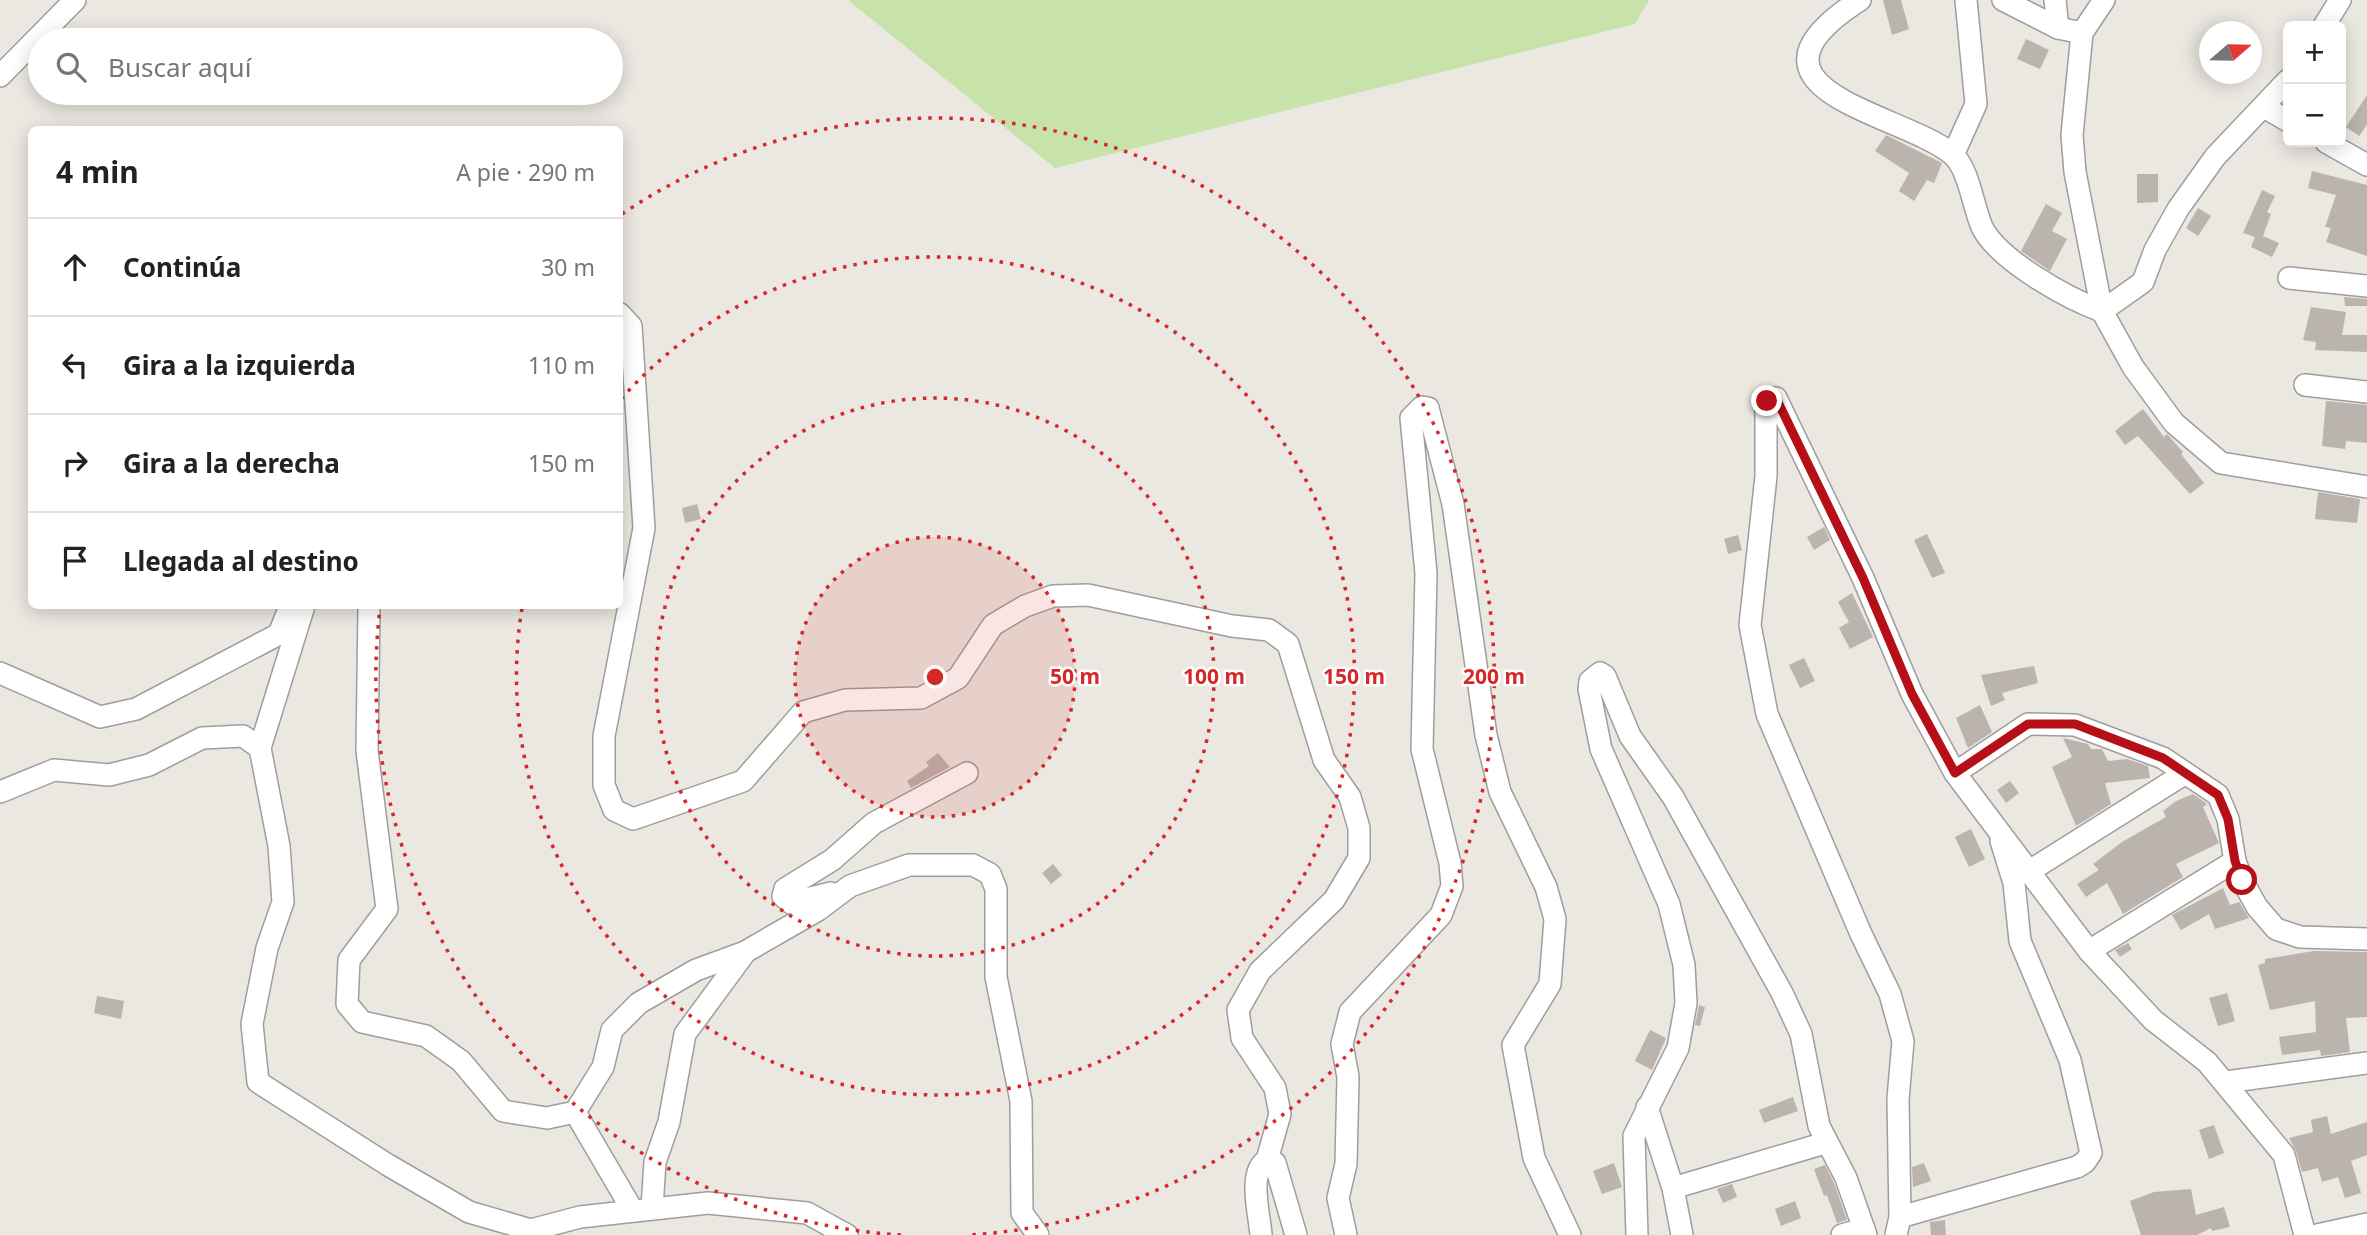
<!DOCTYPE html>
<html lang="es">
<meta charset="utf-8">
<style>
body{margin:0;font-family:"Noto Sans",sans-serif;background:#f2f2f2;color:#222}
.controls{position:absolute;right:21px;top:21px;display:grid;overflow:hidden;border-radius:10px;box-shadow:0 4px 18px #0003}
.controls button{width:63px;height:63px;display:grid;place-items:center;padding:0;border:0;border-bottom:2px solid #e0e0e0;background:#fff;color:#222;font:35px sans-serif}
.compass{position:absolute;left:2199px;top:21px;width:63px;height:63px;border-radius:50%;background:#fff;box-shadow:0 4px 18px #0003;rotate:70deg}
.stop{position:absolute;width:21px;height:21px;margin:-16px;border:5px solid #b60f17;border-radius:50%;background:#fff}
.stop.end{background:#b60f17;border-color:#fff;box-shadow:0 2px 7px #0008}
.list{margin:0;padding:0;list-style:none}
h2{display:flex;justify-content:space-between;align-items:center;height:91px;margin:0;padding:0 28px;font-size:30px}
h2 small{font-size:23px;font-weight:400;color:#767676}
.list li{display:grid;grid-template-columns:46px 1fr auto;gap:21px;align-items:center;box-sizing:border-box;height:98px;padding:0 28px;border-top:2px solid #e0e0e0}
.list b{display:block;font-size:26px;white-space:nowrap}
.list em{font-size:23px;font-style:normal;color:#767676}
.icon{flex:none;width:38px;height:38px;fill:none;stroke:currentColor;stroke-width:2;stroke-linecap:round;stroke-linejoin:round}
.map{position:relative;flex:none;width:2367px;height:1235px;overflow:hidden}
.search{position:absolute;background:#fff;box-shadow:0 4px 18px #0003;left:28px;top:28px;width:595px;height:77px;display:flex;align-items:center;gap:18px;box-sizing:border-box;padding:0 24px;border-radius:38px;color:#767676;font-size:26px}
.panel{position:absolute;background:#fff;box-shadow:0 4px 18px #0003;left:28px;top:126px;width:595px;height:483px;border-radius:10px}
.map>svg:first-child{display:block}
</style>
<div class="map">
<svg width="2367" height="1235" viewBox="0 0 2367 1235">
<rect width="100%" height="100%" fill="#ebe7e1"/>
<!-- grass -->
<path fill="#c8e3a9" d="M848,0H1649L1635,24L1055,168Z"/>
<!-- building -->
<g fill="#bbb3ae">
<path d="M1883,0H1901L1909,29L1892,35Z"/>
<path d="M2026,39L2049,50L2040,69L2017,59Z"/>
<path d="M2367,95V125L2359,136L2346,127Z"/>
<path d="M1886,135L1942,163L1934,183L1927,180L1914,201L1899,191L1909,173L1875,151Z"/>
<path d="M2312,171L2367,185V256L2326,242L2331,228L2325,227L2336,195L2308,188Z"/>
<path d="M2137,174H2158V202L2137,203Z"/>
<path d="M2262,190L2275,196L2267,212L2271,214L2263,236L2279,243L2272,257L2251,247L2255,237L2243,233Z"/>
<path d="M2046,204L2062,213L2052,231L2067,239L2050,271L2021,251Z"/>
<path d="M2198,208L2211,216L2198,236L2186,228Z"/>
<path d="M2344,297L2367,299V306H2345Z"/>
<path d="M2311,307L2346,312L2342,335H2367V352L2315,350L2316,342L2303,340Z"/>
<path d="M2326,401L2367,405V443L2346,441L2345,449L2322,446Z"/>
<path d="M2143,409L2164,437L2167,434L2183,452L2181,454L2204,483L2190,494L2138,436L2125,445L2115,431Z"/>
<path d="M2318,492L2360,499L2357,523L2315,519Z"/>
<path d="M697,504L701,519L685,523L682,508Z"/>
<path d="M1824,527L1830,540L1814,550L1807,537Z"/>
<path d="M1927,534L1945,573L1932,578L1914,540Z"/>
<path d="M1738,535L1742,550L1728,554L1724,539Z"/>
<path d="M1852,593L1873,637L1850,649L1839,628L1849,622L1838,602Z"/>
<path d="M1804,658L1815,681L1800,688L1789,665Z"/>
<path d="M2034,666L2038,683L2002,693L2005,700L1991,706L1981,675Z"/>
<path d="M1980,705L1992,732L1968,748L1956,718Z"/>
<path d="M2063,738L2088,744L2091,749H2102L2108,761L2127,759L2148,766L2150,778L2105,783L2111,804L2076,826L2052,767L2072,757Z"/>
<path d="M938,753L950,767L911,788L907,781L929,766L926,762Z"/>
<path d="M2010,781L2019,793L2006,803L1997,790Z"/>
<path d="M2193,794L2207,804L2203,807L2219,843L2176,864L2183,877L2123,914L2107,883L2086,897L2077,884L2099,870L2093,864L2122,842L2166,817L2163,811L2176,801Z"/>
<path d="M1971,829L1985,859L1969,867L1955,837Z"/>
<path d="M1053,864L1062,875L1051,884L1042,873Z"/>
<path d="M2223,888L2230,905L2239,902L2249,918L2215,929L2209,914L2181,930L2172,915Z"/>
<path d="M2128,943L2132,949L2120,957L2115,950Z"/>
<path d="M2314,951L2367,952V1017L2346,1018L2350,1052L2321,1056L2320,1050L2282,1055L2279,1037L2316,1032L2315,1001L2270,1010L2258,965L2265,963V959Z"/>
<path d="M2227,993L2235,1021L2218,1026L2209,998Z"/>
<path d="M97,996L124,1001L121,1019L94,1013Z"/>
<path d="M1699,1005L1705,1007L1700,1026L1695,1025Z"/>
<path d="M1650,1030L1666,1038L1652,1070L1635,1061Z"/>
<path d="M1793,1097L1798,1111L1764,1123L1759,1110Z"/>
<path d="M2327,1116L2331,1134L2367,1122V1155L2351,1161L2361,1193L2345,1198L2338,1177L2322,1182L2318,1168L2302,1172L2296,1151L2289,1138L2313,1132L2311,1120Z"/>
<path d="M2214,1125L2224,1153L2209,1159L2199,1130Z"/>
<path d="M1614,1163L1622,1187L1602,1194L1593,1171Z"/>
<path d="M1924,1163L1931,1181L1913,1187L1912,1167Z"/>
<path d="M1825,1165L1834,1183L1847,1220L1837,1223L1827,1195L1824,1196L1814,1169Z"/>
<path d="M1732,1184L1737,1197L1723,1203L1717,1189Z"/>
<path d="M2191,1189L2196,1215L2224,1207L2230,1227L2212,1231L2211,1228L2197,1235H2141L2130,1201L2154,1192Z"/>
<path d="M1795,1201L1801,1218L1781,1226L1775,1209Z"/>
<path d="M1945,1220L1946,1235H1931L1930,1222Z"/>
</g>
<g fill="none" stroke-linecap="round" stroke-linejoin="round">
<defs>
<g id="street">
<path d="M1860,0C1720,90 1900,112 1952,154C1969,168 1973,207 1982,227C1998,260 2068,299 2102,311L2143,282L2155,250L2178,209L2215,157L2288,80"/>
<path d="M2003,0L2058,28L2082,33L2104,0"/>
<path d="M2055,0L2058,28"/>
<path d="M2324,26L2340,0"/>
<path d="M2082,33L2072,135L2075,172L2102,311L2133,367L2174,423L2221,463L2367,487"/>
<path d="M0,76L75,0"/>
<path d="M2264,107L2288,121"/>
<path d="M2326,142L2367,165"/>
<path d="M1953,155L1976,104L1966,0"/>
<path d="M2289,278L2367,286"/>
<path d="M620,314L631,326L644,528L604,736V785L614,810L633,819L743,781L803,712L845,700L921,698L958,678L993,625L1025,606L1053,596L1088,595L1232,626L1269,630L1288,644L1324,760L1350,797L1359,828V858L1334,900L1260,971L1238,1010L1242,1038L1275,1088L1280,1114L1267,1160"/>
<path d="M2305,385L2367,392"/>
<path d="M304,606L260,748L279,846L283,902L267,948L252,1024L258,1082L388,1165L469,1212L531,1230L580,1217L708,1203L807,1213L847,1235"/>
<path d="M369,606L367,751L387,909L349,960L347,1004L362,1022L426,1036L461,1061L503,1111L547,1118L575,1112L603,1067L612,1030L639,1003L696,970L745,952L818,910L850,886L909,865H973L990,874L996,889V977L1021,1101L1022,1213L1038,1235"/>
<path d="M0,673L100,717L136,709L279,634L290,606"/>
<path d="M1955,773L2028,724L2075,725L2163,758L2218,795L2228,819L2235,861L2242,880L2257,907L2276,929L2300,937L2367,939"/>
<path d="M0,792L54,770L109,775L149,765L202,738L243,736L260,748"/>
<path d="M2031,870L2184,774"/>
<path d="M831,893L791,903L783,896L785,889L832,860L874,823L967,773"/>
<path d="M2089,951L2235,861"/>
<path d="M2226,1082L2367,1063"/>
<path d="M1647,1107L1673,1188L1682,1235"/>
<path d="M575,1112L633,1211"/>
<path d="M1673,1188L1825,1143"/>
<path d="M652,1208L655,1162L669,1122L685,1034L744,954"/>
<path d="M1900,1217L2077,1167L2085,1162L2091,1153L2070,1060L2020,941L2014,883L2001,841"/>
<path d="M1261,1235C1260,1216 1247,1172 1267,1160L1275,1163L1296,1235"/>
<path d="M1346,1235L1338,1198L1346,1164L1348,1077L1342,1044L1350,1012L1441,915L1452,886L1450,863L1422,749L1426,573L1411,418L1422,407L1428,408L1453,504L1486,735L1500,792L1546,887L1555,919L1550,984L1513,1045L1534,1158L1570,1235"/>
<path d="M1637,1235L1634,1136L1678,1048L1686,1003L1684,965L1669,904L1601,749L1589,689L1590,681L1600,673L1605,676L1630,736L1673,797L1782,993L1801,1034L1819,1126L1846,1178L1866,1235"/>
<path d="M1842,1235L1864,1229"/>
<path d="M1896,1235L1900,1217L1898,1099L1903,1041L1890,994L1861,934L1767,714L1750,625L1766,476V408L1770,398H1776L1863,578L1912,694L1955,773L2089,951L2153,1020L2207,1062L2284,1155L2305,1235"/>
<path d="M2317,1235L2367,1224"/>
</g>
</defs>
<!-- street casing -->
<use href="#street" stroke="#9e9e9e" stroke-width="24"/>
<!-- street -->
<use href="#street" stroke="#fff" stroke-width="21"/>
</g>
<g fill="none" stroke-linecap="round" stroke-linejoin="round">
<!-- route -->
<path stroke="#b60f17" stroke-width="9" d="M1767,401L1776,398L1863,578L1912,694L1955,773L2028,724H2075L2163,758L2218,795L2228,819L2235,861L2242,880"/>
</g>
<!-- distance rings -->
<circle cx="935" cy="677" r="140" fill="#d62828" fill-opacity=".12"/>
<g fill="none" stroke="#d62828" stroke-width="3.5" stroke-dasharray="3.5 7">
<circle cx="935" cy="677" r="140"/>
<circle cx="935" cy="677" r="279"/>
<path d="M621 399A419 419 0 1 1 522 608"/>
<path d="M901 1235A559 559 0 0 1 380 609M622 214A559 559 0 1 1 969 1235"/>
</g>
<circle cx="935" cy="677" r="10" fill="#d62828" stroke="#fff" stroke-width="3.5"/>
<g font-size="21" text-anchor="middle" font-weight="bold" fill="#d62828" stroke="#fff" stroke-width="5" stroke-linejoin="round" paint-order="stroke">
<text x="1075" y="684">50 m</text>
<text x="1214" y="684">100 m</text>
<text x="1354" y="684">150 m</text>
<text x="1494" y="684">200 m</text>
</g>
</svg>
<div class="controls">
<button>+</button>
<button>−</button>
</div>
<svg class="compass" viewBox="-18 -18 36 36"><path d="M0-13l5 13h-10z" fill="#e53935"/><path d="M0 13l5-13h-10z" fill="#767676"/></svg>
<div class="stop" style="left:2242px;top:880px"></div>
<div class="stop end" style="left:1767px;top:401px"></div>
<div class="search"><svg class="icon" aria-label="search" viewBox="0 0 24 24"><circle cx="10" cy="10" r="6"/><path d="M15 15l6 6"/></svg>Buscar aquí</div>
<section class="panel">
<h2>4 min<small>A pie · 290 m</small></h2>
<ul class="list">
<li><svg class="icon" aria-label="ahead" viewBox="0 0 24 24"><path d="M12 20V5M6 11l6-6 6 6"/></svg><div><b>Continúa</b></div><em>30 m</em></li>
<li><svg class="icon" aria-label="left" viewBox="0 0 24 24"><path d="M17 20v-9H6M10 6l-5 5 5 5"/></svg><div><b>Gira a la izquierda</b></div><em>110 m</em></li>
<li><svg class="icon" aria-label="right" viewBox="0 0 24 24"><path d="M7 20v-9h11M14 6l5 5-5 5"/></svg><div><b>Gira a la derecha</b></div><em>150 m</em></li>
<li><svg class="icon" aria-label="arrive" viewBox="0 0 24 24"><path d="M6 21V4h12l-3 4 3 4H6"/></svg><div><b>Llegada al destino</b></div></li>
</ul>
</section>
</div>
